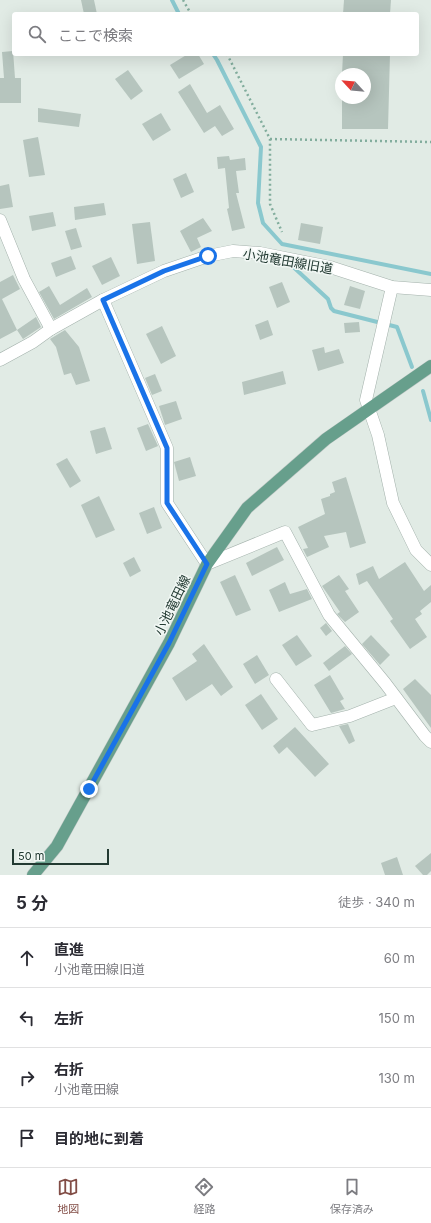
<!DOCTYPE html>
<html lang="ja">
<meta charset="utf-8">
<style>
body{margin:0;font-family:Inter,"Noto Sans JP",sans-serif;background:#f7f7f7;color:#2b2b33}
.compass{position:absolute;left:335px;top:68px;width:36px;height:36px;border-radius:50%;background:#fff;box-shadow:0 4px 16px #0002;rotate:296deg}
.scale{position:absolute;left:12px;bottom:10px;width:97px;box-sizing:border-box;padding-left:4px;border:2px solid #223a32;border-top:0;font-size:11px;line-height:14px;white-space:nowrap;color:#223a32;-webkit-text-stroke:3px #f1f7f4;paint-order:stroke}
.stop{position:absolute;width:12px;height:12px;margin:-9px;border:3px solid #1a73e8;border-radius:50%;background:#fff}
.stop.end{background:#1a73e8;border-color:#fff;box-shadow:0 1px 4px #0008}
.list{margin:0;padding:0;list-style:none}
h2{display:flex;justify-content:space-between;align-items:center;height:52px;margin:0;padding:0 16px;font-size:17px}
h2 small{font-size:13px;font-weight:400;color:#7c7c81}
.list li{display:grid;grid-template-columns:26px 1fr auto;gap:12px;align-items:center;box-sizing:border-box;height:60px;padding:0 16px;border-top:1px solid #e1e1e2}
.list b{display:block;font-size:15px;white-space:nowrap}
.list p{margin:0;font-size:13px;white-space:nowrap;color:#7c7c81}
.list em{font-size:13px;font-style:normal;color:#7c7c81}
.icon{flex:none;width:22px;height:22px;fill:none;stroke:currentColor;stroke-width:2;stroke-linecap:round;stroke-linejoin:round}
.map{position:relative;flex:none;width:431px;height:875px;overflow:hidden}
.search{position:absolute;background:#fff;box-shadow:0 4px 16px #0002;left:12px;right:12px;top:12px;height:44px;display:flex;align-items:center;gap:10px;box-sizing:border-box;padding:0 14px;border-radius:4px;color:#7c7c81;font-size:15px}
.sheet{height:292px;background:#fff}
nav{display:flex;justify-content:space-around;align-items:center;box-sizing:border-box;height:56px;border-top:1px solid #e1e1e2;background:#fff;font-size:11px;color:#7c7c81}
nav a{display:grid;justify-items:center;gap:2px}
nav .on{color:#824d46}
.map>svg:first-child{display:block}
</style>
<div class="map">
<svg width="431" height="875" viewBox="0 0 431 875">
<rect width="100%" height="100%" fill="#e1ebe5"/>
<g fill="none" stroke-linecap="round" stroke-linejoin="round">
<!-- stream -->
<g stroke="#8ac8ce" stroke-width="4">
<path d="M172,0L179,14"/>
<path d="M213,54L217,60L261,147L258,203L263,223L282,244L431,274"/>
<path d="M289,263L328,299L331,308L334,311L397,327L412,367"/>
<path d="M423,391L431,420"/>
</g>
</g>
<!-- building -->
<g fill="#b6c5be">
<path d="M81,0H94L97,14H84Z"/>
<path d="M344,0H391L390,14H343Z"/>
<path d="M13,51L15,78H21V103H0V78H4L2,52Z"/>
<path d="M188,54H198L204,64L179,79L170,65Z"/>
<path d="M343,54H390L388,129H342V98H365V74H342Z"/>
<path d="M128,70L143,91L131,100L115,79Z"/>
<path d="M190,84L207,113L220,105L234,129L222,136L215,126L204,133L178,92Z"/>
<path d="M38,108L81,114L79,127L38,122Z"/>
<path d="M161,113L171,130L153,141L142,124Z"/>
<path d="M38,137L45,175L29,177L23,140Z"/>
<path d="M229,156L230,160L245,158L246,170L236,171L239,193H236L245,228L232,231L227,209L229,208L225,168L218,169L217,157Z"/>
<path d="M186,173L194,192L181,198L173,179Z"/>
<path d="M9,184L13,207L0,209V186Z"/>
<path d="M104,203L106,215L75,220L74,207Z"/>
<path d="M53,212L56,226L32,231L29,216Z"/>
<path d="M203,218L212,231L197,238L201,247L191,252L180,231Z"/>
<path d="M150,222L155,261L137,264L132,224Z"/>
<path d="M301,223L323,227L320,244L298,240Z"/>
<path d="M76,228L82,247L71,250L65,231Z"/>
<path d="M71,256L76,269L56,277L51,263Z"/>
<path d="M111,257L120,276L102,285L92,266Z"/>
<path d="M13,275L20,289L2,299L17,330L36,317L41,327L23,339L17,330L0,339V282Z"/>
<path d="M282,282L290,302L277,308L269,287Z"/>
<path d="M49,286L60,305L87,288L92,297L54,319L39,292Z"/>
<path d="M350,286L365,291L360,309L344,305Z"/>
<path d="M268,320L273,335L260,340L255,325Z"/>
<path d="M359,322L360,332L345,333L344,323Z"/>
<path d="M162,326L176,356L161,364L146,334Z"/>
<path d="M65,330L79,347L90,381L76,385L71,373L64,375L56,347L50,339Z"/>
<path d="M324,347L325,353L339,349L344,363L318,371L312,350Z"/>
<path d="M283,371L286,384L244,395L242,382Z"/>
<path d="M155,374L162,391L152,395L145,378Z"/>
<path d="M176,401L182,419L165,425L159,406Z"/>
<path d="M148,424L158,446L146,451L137,428Z"/>
<path d="M105,427L112,449L96,454L90,431Z"/>
<path d="M190,457L196,476L179,481L174,462Z"/>
<path d="M67,458L81,481L70,488L56,464Z"/>
<path d="M346,477L366,543L350,548L346,532L324,536L329,547L307,557L303,549L308,548L298,527L325,514L321,499L330,496V494L335,492L332,482Z"/>
<path d="M99,496L115,530L96,538L81,505Z"/>
<path d="M154,507L162,528L147,534L139,513Z"/>
<path d="M277,547L284,560L252,576L246,563Z"/>
<path d="M134,557L141,571L130,577L123,563Z"/>
<path d="M405,562L424,591L431,585V602L420,611L422,614L415,619L427,637L410,649L390,621L393,619L367,581L359,585L356,574L373,566L379,579Z"/>
<path d="M235,575L251,610L236,616L220,582Z"/>
<path d="M339,575L349,589L345,591L359,612L345,622L337,614L340,612L322,586Z"/>
<path d="M285,582L290,594L307,589L312,599L279,612L269,590Z"/>
<path d="M326,623L332,631L326,636L320,628Z"/>
<path d="M297,635L312,656L296,666L282,645Z"/>
<path d="M371,635L390,655L380,665L362,644Z"/>
<path d="M204,644L233,687L221,696L212,684L186,701L172,678L197,661L192,654Z"/>
<path d="M345,646L352,654L329,671L323,663Z"/>
<path d="M257,655L269,675L255,684L243,664Z"/>
<path d="M330,675L344,699L340,701L345,709L331,713L314,685Z"/>
<path d="M415,679L431,695V728L403,689Z"/>
<path d="M261,694L278,719L262,730L245,705Z"/>
<path d="M348,724L355,741L349,744L339,726Z"/>
<path d="M295,727L329,764L315,777L287,747L279,754L273,746Z"/>
<path d="M431,853V871L427,875H423L415,866Z"/>
<path d="M397,857L403,875H385L381,863Z"/>
</g>
<g fill="none" stroke-linecap="round" stroke-linejoin="round">
<defs>
<g id="minor">
<path d="M0,220L24,279L51,329"/>
<path d="M392,287L366,400L378,435L393,503L416,550L431,565"/>
<path d="M103,300L167,448V503L207,564L285,532L329,615L385,683L425,736L431,742"/>
<path d="M0,360L33,342L51,329L103,300L164,271L208,256L233,251L260,253L330,267L392,287L431,290"/>
<path d="M276,679L312,725L350,716L396,698"/>
</g>
<path id="major" d="M33,875L57,846L169,643L207,564L247,508L326,439L431,366"/>
</defs>
<!-- minor casing -->
<use href="#minor" stroke="#a4b2ac" stroke-width="13"/>
<!-- major casing -->
<use href="#major" stroke="#c1c8c6" stroke-width="13"/>
<!-- path -->
<g stroke="#82ad9d" stroke-width="2.5" stroke-dasharray="2 3" stroke-linecap="butt">
<path d="M183,0L191,14"/>
<path d="M227,54L270,139V204L282,232"/>
<path d="M270,139L431,142"/>
</g>
<!-- minor -->
<use href="#minor" stroke="#fff" stroke-width="12"/>
<!-- major -->
<use href="#major" stroke="#679f8c" stroke-width="12"/>
</g>
<g fill="none" stroke-linecap="round" stroke-linejoin="round">
<!-- route -->
<path stroke="#1a73e8" stroke-width="5" d="M89,789L169,643L207,564L167,503V448L103,300L164,271L208,256"/>
</g>
<g text-anchor="middle" dominant-baseline="central" stroke-width="3" stroke-linejoin="round" paint-order="stroke">
<!-- street labels -->
<g font-size="13" fill="#223a32" stroke="#f1f7f4">
<text transform="translate(288 261) rotate(10)">小池竜田線旧道</text>
<text transform="translate(172 605) rotate(-64)">小池竜田線</text>
</g>
</g>
</svg>
<svg class="compass" viewBox="-18 -18 36 36"><path d="M0-13l5 13h-10z" fill="#e53935"/><path d="M0 13l5-13h-10z" fill="#7c7c81"/></svg>
<div class="scale">50 m</div>
<div class="stop" style="left:208px;top:256px"></div>
<div class="stop end" style="left:89px;top:789px"></div>
<div class="search"><svg class="icon" aria-label="search" viewBox="0 0 24 24"><circle cx="10" cy="10" r="6"/><path d="M15 15l6 6"/></svg>ここで検索</div>
</div>
<section class="sheet">
<h2>5 分<small>徒歩 · 340 m</small></h2>
<ul class="list">
<li><svg class="icon" aria-label="ahead" viewBox="0 0 24 24"><path d="M12 20V5M6 11l6-6 6 6"/></svg><div><b>直進</b><p>小池竜田線旧道</p></div><em>60 m</em></li>
<li><svg class="icon" aria-label="left" viewBox="0 0 24 24"><path d="M17 20v-9H6M10 6l-5 5 5 5"/></svg><div><b>左折</b></div><em>150 m</em></li>
<li><svg class="icon" aria-label="right" viewBox="0 0 24 24"><path d="M7 20v-9h11M14 6l5 5-5 5"/></svg><div><b>右折</b><p>小池竜田線</p></div><em>130 m</em></li>
<li><svg class="icon" aria-label="arrive" viewBox="0 0 24 24"><path d="M6 21V4h12l-3 4 3 4H6"/></svg><div><b>目的地に到着</b></div></li>
</ul>
</section>
<nav>
<a class="on"><svg class="icon" aria-label="map" viewBox="0 0 24 24"><path d="M3 6l6-2 6 2 6-2v14l-6 2-6-2-6 2zM9 4v14M15 6v14"/></svg>地図</a>
<a><svg class="icon" aria-label="directions" viewBox="0 0 24 24"><path d="M12 3l9 9-9 9-9-9zM9 14v-3h6M13 9l2 2-2 2"/></svg>経路</a>
<a><svg class="icon" aria-label="saved" viewBox="0 0 24 24"><path d="M7 4h10v16l-5-4-5 4z"/></svg>保存済み</a>
</nav>
